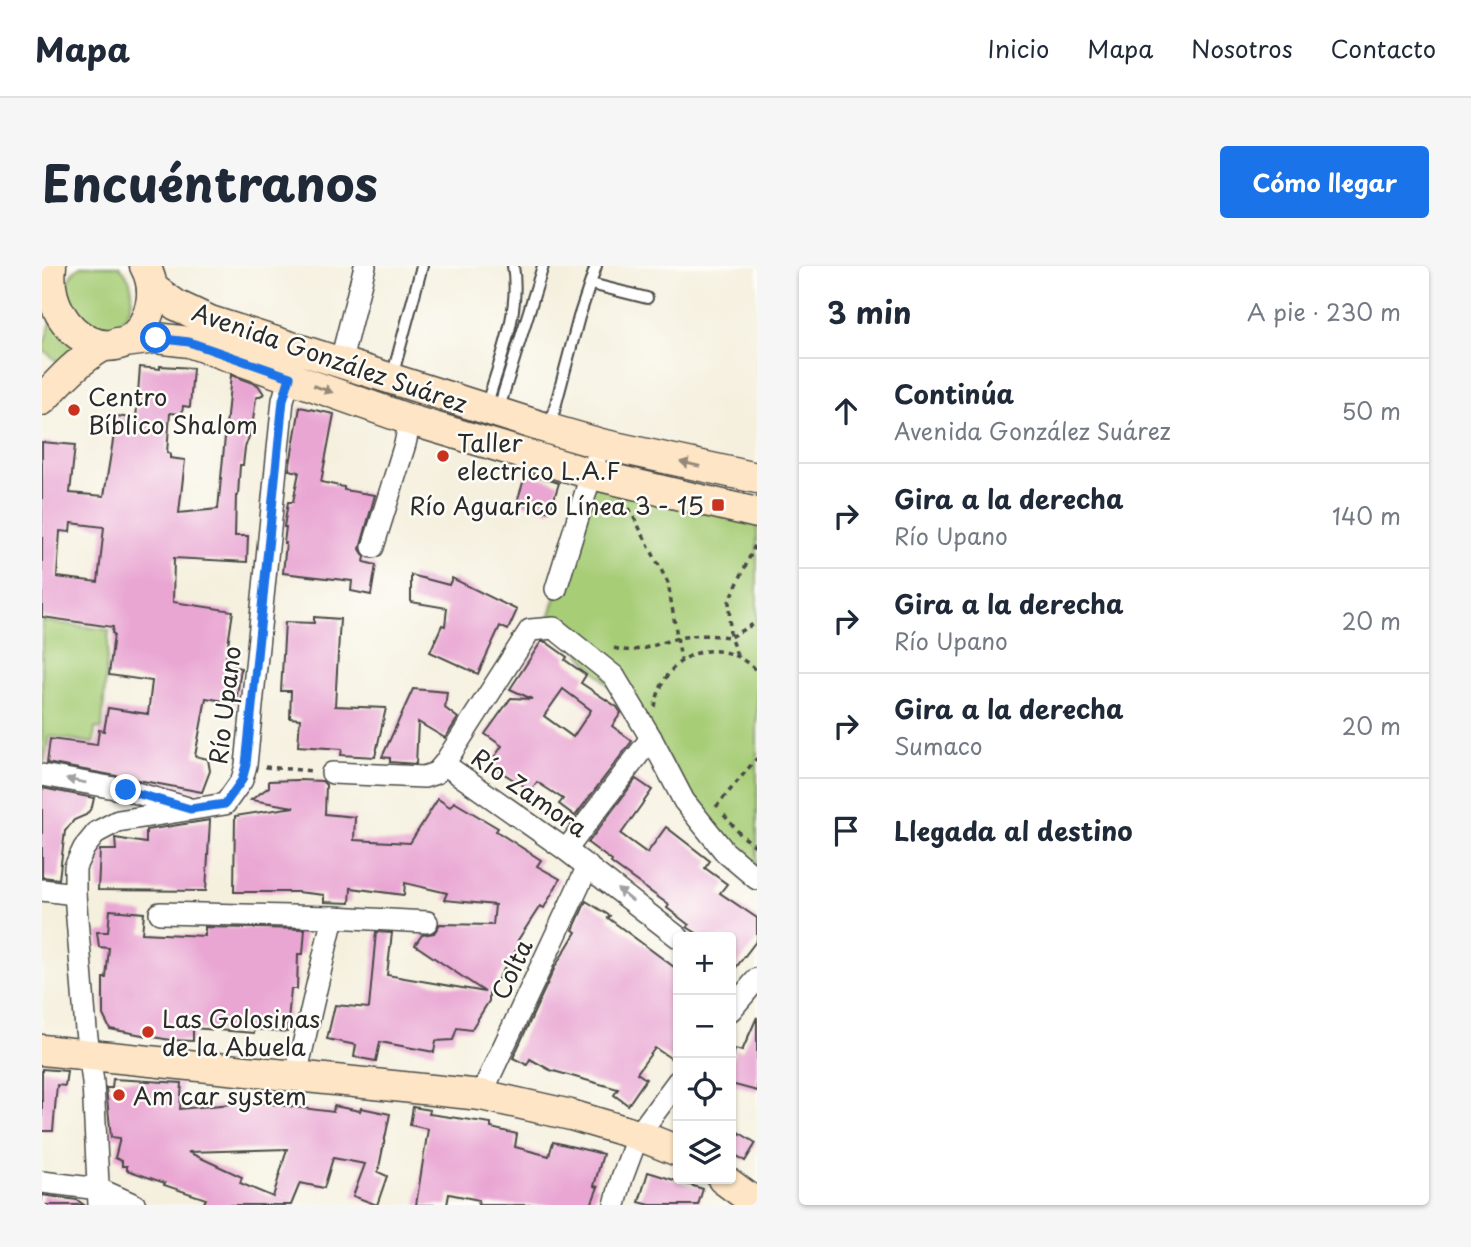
<!DOCTYPE html>
<html lang="es">
<meta charset="utf-8">
<style>
body{margin:0;font-family:"Playpen Sans",sans-serif;background:#f6f6f7;color:#1f2937}
.controls{position:absolute;right:21px;bottom:21px;display:grid;overflow:hidden;border-radius:7px;box-shadow:0 2px 5px #0004}
.controls button{width:63px;height:63px;display:grid;place-items:center;padding:0;border:0;border-bottom:2px solid #e0e1e3;background:#fff;color:#1f2937;font:35px sans-serif}
.stop{position:absolute;width:21px;height:21px;margin:-16px;border:5px solid #1a73e8;border-radius:50%;background:#fff}
.stop.end{background:#1a73e8;border-color:#fff;box-shadow:0 2px 7px #0008}
.list{margin:0;padding:0;list-style:none}
h2{display:flex;justify-content:space-between;align-items:center;height:91px;margin:0;padding:0 28px;font-size:30px}
h2 small{font-size:23px;font-weight:400;color:#747a83}
.list li{display:grid;grid-template-columns:46px 1fr auto;gap:21px;align-items:center;box-sizing:border-box;height:105px;padding:0 28px;border-top:2px solid #e0e1e3}
.list b{display:block;font-size:26px;white-space:nowrap}
.list p{margin:0;font-size:23px;white-space:nowrap;color:#747a83}
.list em{font-size:23px;font-style:normal;color:#747a83}
.icon{flex:none;width:38px;height:38px;fill:none;stroke:currentColor;stroke-width:2;stroke-linecap:round;stroke-linejoin:round}
.map{position:relative;flex:none;width:715px;height:939px;overflow:hidden;border-radius:7px}
header{display:flex;align-items:center;gap:42px;box-sizing:border-box;height:98px;padding:0 35px;background:#fff;border-bottom:2px solid #e0e1e3}
header strong{font-size:33px}
nav{display:flex;gap:38px;margin-inline-start:auto;font-size:24px}
.intro{display:flex;align-items:center;justify-content:space-between;box-sizing:border-box;height:168px;padding:0 42px}
h1{margin:0;font-size:49px}
.button{padding:18px 32px;border-radius:7px;background:#1a73e8;color:#fff;font-size:24px;font-weight:700}
main{display:flex;gap:42px;padding:0 42px}
aside{flex:1;background:#fff;border-radius:7px;box-shadow:0 2px 5px #0004}
.map>svg:first-child{display:block}
</style>
<header>
<strong>Mapa</strong>
<nav><a>Inicio</a><a>Mapa</a><a>Nosotros</a><a>Contacto</a></nav>
</header>
<div class="intro"><h1>Encuéntranos</h1><a class="button">Cómo llegar</a></div>
<main>
<div class="map">
<svg width="715" height="939" viewBox="0 0 715 939">
<rect width="100%" height="100%" fill="#fdfcf7"/>
<filter id="ink" filterUnits="userSpaceOnUse"><feTurbulence type="fractalNoise" baseFrequency=".0143" numOctaves="2"/><feDisplacementMap in="SourceGraphic" scale="14" xChannelSelector="R" yChannelSelector="G"/><feConvolveMatrix kernelMatrix="1 2 1 2 8 2 1 2 1" color-interpolation-filters="sRGB"/></filter>
<filter id="wash" filterUnits="userSpaceOnUse"><feTurbulence type="fractalNoise" baseFrequency=".00686" numOctaves="4" result="noise"/><feDisplacementMap in="SourceGraphic" scale="28" xChannelSelector="R" yChannelSelector="G"/><feGaussianBlur stdDeviation="1.57" result="paint"/><feColorMatrix in="noise" values="0 0 0 0 0 0 0 0 0 0 0 0 0 0 0 0 0 1.4 0 .05"/><feComposite in="paint" operator="in"/></filter>
<g filter="url(#wash)">
<rect width="100%" height="100%" fill="#f5f0de"/>
<!-- green -->
<g fill="#a7cd77" stroke="#697c51" stroke-width="2">
<path d="M38,0H77C103,22 88,69 52,62C45,60 38,55 32,51C25,31 18,15 38,0Z"/>
<path d="M10,54L44,79L27,105L0,83Z"/>
<path d="M550,217L715,252V608L685,583L614,474L507,352Z"/>
<path d="M0,355L67,364L60,463L53,462L52,477L7,470L2,499H0Z"/>
</g>
<g id="blocks">
<!-- building -->
<g fill="#e9a6d3" fill-rule="evenodd">
<path d="M118,100L151,102L148,141L141,140L140,148L128,147L125,187L128,188V192L143,194L137,247L176,243L189,109L216,119L222,128L214,132L210,162L203,182L201,199H198L196,229L194,230L193,270H206L205,296L132,292L131,336L191,345L183,399L199,402L194,437L164,432L153,490L166,493L168,505L160,526L5,497L8,473L55,479L57,464L62,465L66,442L106,448L110,415L67,409L72,368L70,367L71,361L0,351V176L33,179L28,227L62,230L75,150L94,153L98,101L118,103ZM29,257L62,261L56,316L15,311L18,265L28,266Z"/>
<path d="M258,141L292,148L279,216L302,221V224L333,229L318,283L323,291L322,296L334,299L329,329L309,325L310,315L241,307L244,277H242L244,261H242L246,236H251L257,206L247,204Z"/>
<path d="M484,207L517,217L508,246L475,236Z"/>
<path d="M369,309L407,319L410,312L475,344L466,364L458,360L436,408L388,386L400,359L403,360L405,342L369,336Z"/>
<path d="M272,351L298,353L293,440L344,442L333,491L299,489L300,483L256,480L258,453L248,452L249,425H239L243,356L272,357Z"/>
<path d="M499,376H504L525,391L523,394L544,409L539,417L575,441L579,447L570,460L590,475L533,550L517,538L521,533L495,516L489,524L447,499L460,480L443,468L469,432L490,433L468,423ZM521,423L549,444L531,471L502,450Z"/>
<path d="M371,423L405,426L403,442L416,452L403,472L376,456L374,498L348,496V492L340,491Z"/>
<path d="M594,513L610,524L579,568L605,587L624,561L668,595L663,602L685,618L678,627L715,652V674L689,708V671H661L645,661L647,659L625,642L627,639L569,597L570,595L546,577Z"/>
<path d="M256,514L280,515L284,519L283,548L313,551L312,574L368,577L396,533L408,541L412,536L456,562L454,565L499,594L495,600L518,613L502,642L498,640L476,674L479,676L447,727V735L429,764L415,762L411,774L394,775L392,786L338,776L334,795L312,791L314,779L285,773L293,739L327,742L334,666L350,667L345,709L443,726L373,679L380,669L392,667L398,658L451,659L453,639L402,634L405,627L363,617L362,629L309,622L308,637L282,636V629L255,626H192L193,550L252,541L209,534L227,521V515Z"/>
<path d="M0,522L52,532L50,541L44,549L32,554L23,565L17,613L0,611Z"/>
<path d="M168,554L164,625L56,624L58,584H74L73,572L104,577V564Z"/>
<path d="M544,635L568,650L566,652L636,704V797L613,782L595,807L604,813L586,839L572,829L576,823L508,804L488,793L485,799L471,792L513,701L534,666L531,664Z"/>
<path d="M68,644L102,647L100,667L163,670V661L263,663L261,688H256L255,723H249L245,766L213,763L212,767L151,762V775L128,774L68,763L61,749V712H64L67,682L57,681L55,666H66Z"/>
<path d="M715,751V825L689,818V801L693,783L700,785Z"/>
<path d="M0,803L25,805L23,820L15,819L11,865H0Z"/>
<path d="M71,813L140,817L138,843L189,838L190,833L291,846L292,840L318,845L319,842L348,848L336,906L345,910L335,939L311,930L323,898L291,892L282,922L258,917L249,939H161L164,933L122,919L123,917L85,904V900H80V895L73,892L78,872L69,871L64,822H70ZM245,883L231,931L198,917L200,911L146,886Z"/>
<path d="M371,841L388,844L387,848L449,857V862L475,868L473,881L507,890L511,876L561,888L552,920L556,921L549,939H436L437,934L407,928L405,939H374L386,863L368,859Z"/>
<path d="M696,866L714,877L703,895L689,886V877Z"/>
<path d="M606,906L661,923L656,939H608L597,936Z"/>
<path d="M0,929L35,934L42,939H0Z"/>
</g>
</g>
</g>
<g filter="url(#ink)">
<use href="#blocks" fill-opacity="0" stroke="#494946" stroke-width="2"/>
<g fill="none" stroke-linecap="round" stroke-linejoin="round">
<defs>
<g id="lane">
<path d="M549,18L605,32"/>
<path d="M350,111L380,0"/>
<path d="M444,141C457,96 479,47 471,0"/>
<path d="M456,145L501,0"/>
<path d="M508,160L537,51L554,0"/>
</g>
<g id="street">
<path d="M298,98L323,0"/>
<path d="M331,281L363,178L368,154"/>
<path d="M514,323L553,196"/>
<path d="M402,498L524,584L636,671"/>
<path d="M290,507L382,511L394,507L402,498L488,364L512,362L572,410L609,472L642,535L683,586L715,613"/>
<path d="M0,509L84,524L143,541"/>
<path d="M524,584L609,472"/>
<path d="M0,624L33,628"/>
<path d="M118,647L291,651L254,809"/>
<path d="M291,651L385,656"/>
<path d="M689,744L715,713"/>
<path d="M439,829L546,600"/>
<path d="M0,916L57,923L93,939"/>
<path d="M57,939L51,816L44,764L33,628V601L42,582L55,566L76,555L183,538L200,514L204,499L241,134L251,100"/>
<path d="M573,939L580,912L596,869L636,815"/>
</g>
<g id="secondary">
<path d="M9,0C0,71 87,115 108,42C112,28 110,13 103,0"/>
<path d="M110,22L134,39L168,55L507,163L559,178L715,212"/>
<path d="M75,77L114,72L147,76L368,154L549,208L715,247"/>
<path d="M0,134C19,113 37,94 61,80"/>
<path d="M0,784L439,829L529,849L596,869L636,885"/>
<path d="M681,913L715,938"/>
</g>
</defs>
<!-- lane casing -->
<use href="#lane" stroke="#494946" stroke-width="14"/>
<!-- street casing -->
<use href="#street" stroke="#494946" stroke-width="24"/>
<!-- secondary casing -->
<use href="#secondary" stroke="#494946" stroke-width="33"/>
<!-- path -->
<g stroke="#494946" stroke-width="3.5" stroke-dasharray="5 5" stroke-linecap="butt">
<path d="M587,242L626,317L639,394"/>
<path d="M572,382C596,389 614,377 637,372C655,368 671,369 688,371L687,336L715,275"/>
<path d="M695,389L688,371L715,356"/>
<path d="M613,441C622,388 674,365 715,405"/>
<path d="M223,501L271,505"/>
<path d="M674,541L715,492"/>
<path d="M682,549L699,569L715,581"/>
</g>
<!-- lane -->
<use href="#lane" stroke="#fff" stroke-width="10"/>
<!-- street -->
<use href="#street" stroke="#fff" stroke-width="21"/>
<!-- secondary -->
<use href="#secondary" stroke="#fde5c5" stroke-width="30"/>
</g>
<!-- one-way arrows -->
<defs><path id="oneway-solid" d="M-6-.8H1V-3.2L6.5 0L1 3.2V.8H-6Z" transform="scale(1.75)"/></defs>
<g fill="#948878">
<use href="#oneway-solid" transform="translate(281 123) rotate(20)"/>
<use href="#oneway-solid" transform="translate(648 198) rotate(-167)"/>
</g>
<g fill="#a0a0a0">
<use href="#oneway-solid" transform="translate(34 515) rotate(-170)"/>
<use href="#oneway-solid" transform="translate(583 629) rotate(-142)"/>
</g>
</g>
<g fill="none" stroke-linecap="round" stroke-linejoin="round" filter="url(#ink)">
<!-- route -->
<path stroke="#1a73e8" stroke-width="9" d="M84,524L148,543L183,538L200,514L204,499L241,134L248,111L147,76L114,72"/>
</g>
<!-- markers -->
<g fill="#c8321e" stroke="#fdfcf7" stroke-width="2.5">
<circle cx="32" cy="144" r="7"/>
<circle cx="401" cy="190" r="7"/>
<rect x="669" y="232" width="14" height="14" rx="3.5"/>
<circle cx="106" cy="766" r="7"/>
<circle cx="77" cy="829" r="7"/>
</g>
<g text-anchor="middle" dominant-baseline="central" stroke-width="5" stroke-linejoin="round" paint-order="stroke">
<!-- street labels -->
<g font-size="24" fill="#2b2b2b" stroke="#fdfcf7">
<text transform="translate(288 91) rotate(19)">Avenida González Suárez</text>
<text transform="translate(182 439) rotate(-83)">Río Upano</text>
<text transform="translate(488 526) rotate(35)">Río Zamora</text>
<text transform="translate(469 703) rotate(-65)">Colta</text>
</g>
<!-- poi labels -->
<g font-size="24" fill="#2b2b2b" stroke="#fdfcf7" text-anchor="start">
<text x="46" y="130">Centro<tspan x="46" dy="28">Bíblico Shalom</tspan></text>
<text x="415" y="176">Taller<tspan x="415" dy="28">electrico L.A.F</tspan></text>
<text x="662" y="239" text-anchor="end">Río Aguarico Línea 3 - 15</text>
<text x="120" y="752">Las Golosinas<tspan x="120" dy="28">de la Abuela</tspan></text>
<text x="91" y="829">Am car system</text>
</g>
</g>
</svg>
<div class="controls">
<button>+</button>
<button>−</button>
<button><svg class="icon" aria-label="locate" viewBox="0 0 24 24"><circle cx="12" cy="12" r="6"/><path d="M12 2v4M12 18v4M2 12h4M18 12h4"/></svg></button>
<button><svg class="icon" aria-label="layers" viewBox="0 0 24 24"><path d="M12 4l9 5-9 5-9-5zM3 14l9 5 9-5"/></svg></button>
</div>
<div class="stop" style="left:114px;top:72px"></div>
<div class="stop end" style="left:84px;top:524px"></div>
</div>
<aside>
<h2>3 min<small>A pie · 230 m</small></h2>
<ul class="list">
<li><svg class="icon" aria-label="ahead" viewBox="0 0 24 24"><path d="M12 20V5M6 11l6-6 6 6"/></svg><div><b>Continúa</b><p>Avenida González Suárez</p></div><em>50 m</em></li>
<li><svg class="icon" aria-label="right" viewBox="0 0 24 24"><path d="M7 20v-9h11M14 6l5 5-5 5"/></svg><div><b>Gira a la derecha</b><p>Río Upano</p></div><em>140 m</em></li>
<li><svg class="icon" aria-label="right" viewBox="0 0 24 24"><path d="M7 20v-9h11M14 6l5 5-5 5"/></svg><div><b>Gira a la derecha</b><p>Río Upano</p></div><em>20 m</em></li>
<li><svg class="icon" aria-label="right" viewBox="0 0 24 24"><path d="M7 20v-9h11M14 6l5 5-5 5"/></svg><div><b>Gira a la derecha</b><p>Sumaco</p></div><em>20 m</em></li>
<li><svg class="icon" aria-label="arrive" viewBox="0 0 24 24"><path d="M6 21V4h12l-3 4 3 4H6"/></svg><div><b>Llegada al destino</b></div></li>
</ul>
</aside>
</main>
